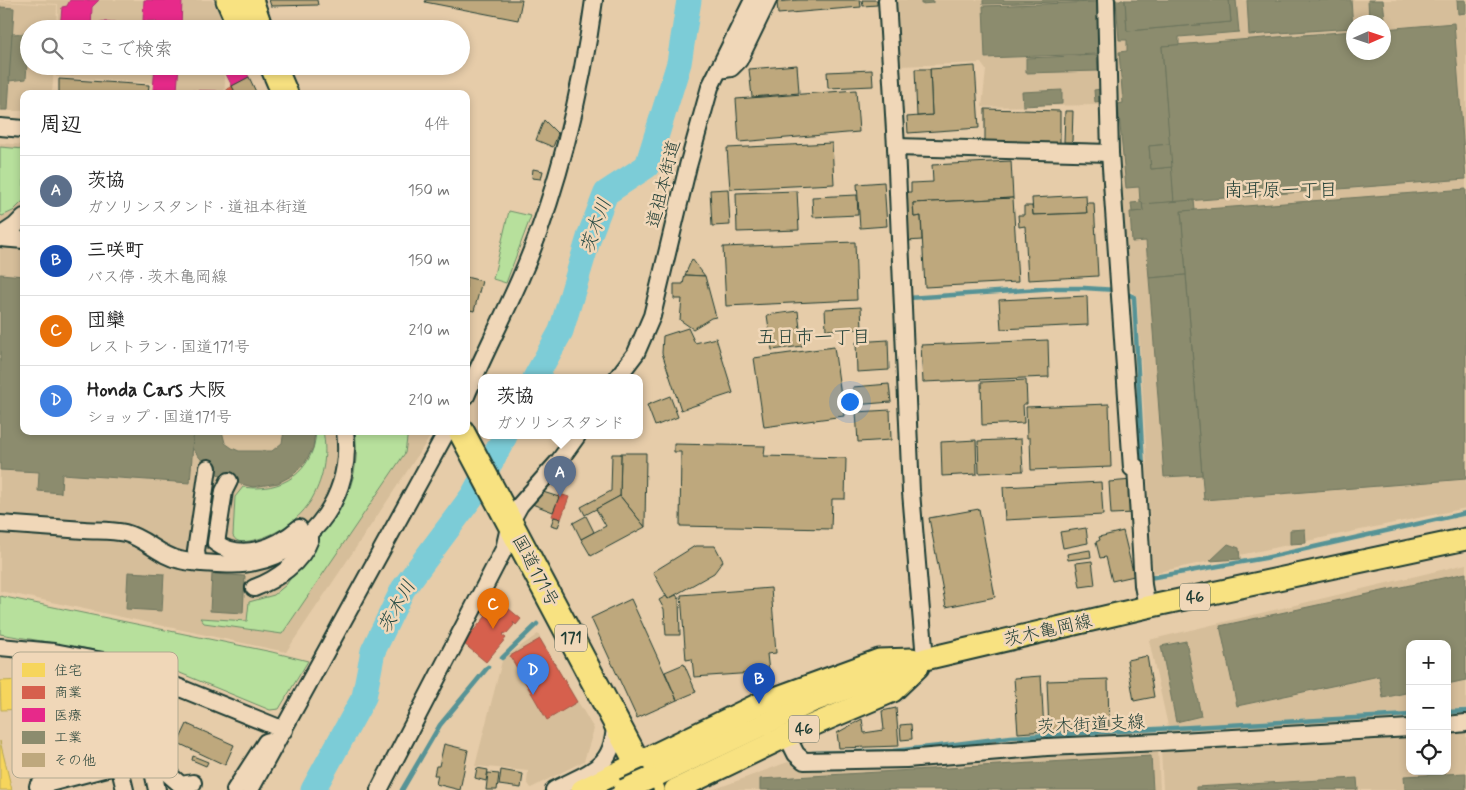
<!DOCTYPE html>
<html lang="ja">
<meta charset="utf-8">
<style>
body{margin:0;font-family:Mynerve,"Klee One",sans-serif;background:#f2f2f2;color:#222}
.controls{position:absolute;right:15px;bottom:15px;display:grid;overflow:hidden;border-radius:10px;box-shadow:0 2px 8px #0003}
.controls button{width:45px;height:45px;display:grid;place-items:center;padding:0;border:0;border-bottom:1px solid #e0e0e0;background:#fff;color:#222;font:25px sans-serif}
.compass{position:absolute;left:1346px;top:15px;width:45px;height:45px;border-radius:50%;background:#fff;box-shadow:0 2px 8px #0003;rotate:87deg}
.you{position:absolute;left:849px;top:401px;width:18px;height:18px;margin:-12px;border:4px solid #fff;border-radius:50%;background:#1a73e8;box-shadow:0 0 0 8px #1a73e833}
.badge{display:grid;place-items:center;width:32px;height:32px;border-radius:50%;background:#ea580c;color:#fff;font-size:16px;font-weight:700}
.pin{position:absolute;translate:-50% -41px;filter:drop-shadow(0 1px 2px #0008)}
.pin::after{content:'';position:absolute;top:26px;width:18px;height:15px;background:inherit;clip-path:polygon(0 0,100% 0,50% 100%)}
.popup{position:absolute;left:478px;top:374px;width:165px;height:65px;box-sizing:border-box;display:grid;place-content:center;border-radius:10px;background:#fff;filter:drop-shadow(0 1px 4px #0005);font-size:16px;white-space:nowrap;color:#767676}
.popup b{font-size:19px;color:#222}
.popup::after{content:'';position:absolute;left:50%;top:100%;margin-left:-10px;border:10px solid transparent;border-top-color:#fff}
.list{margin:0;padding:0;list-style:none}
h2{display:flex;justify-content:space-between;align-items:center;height:65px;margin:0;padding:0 20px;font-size:21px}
h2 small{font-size:16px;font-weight:400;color:#767676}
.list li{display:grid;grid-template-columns:32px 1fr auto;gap:15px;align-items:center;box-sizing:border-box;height:70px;padding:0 20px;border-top:1px solid #e0e0e0}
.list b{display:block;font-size:19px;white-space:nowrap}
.list p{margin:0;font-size:16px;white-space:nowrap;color:#767676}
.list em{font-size:16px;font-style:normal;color:#767676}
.icon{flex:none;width:28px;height:28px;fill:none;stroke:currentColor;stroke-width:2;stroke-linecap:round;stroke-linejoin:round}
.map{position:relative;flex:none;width:1466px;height:790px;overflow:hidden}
.search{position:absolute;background:#fff;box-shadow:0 2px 8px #0003;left:20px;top:20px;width:450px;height:55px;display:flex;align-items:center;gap:12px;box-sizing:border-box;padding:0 18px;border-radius:28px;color:#767676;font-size:19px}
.panel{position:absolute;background:#fff;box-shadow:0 2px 8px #0003;left:20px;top:90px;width:450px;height:345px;border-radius:10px}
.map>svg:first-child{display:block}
</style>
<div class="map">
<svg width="1466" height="790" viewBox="0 0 1466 790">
<rect width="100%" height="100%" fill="#e6cca9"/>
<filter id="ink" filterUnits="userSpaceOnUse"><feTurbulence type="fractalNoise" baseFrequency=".02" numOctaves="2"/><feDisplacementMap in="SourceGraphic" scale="10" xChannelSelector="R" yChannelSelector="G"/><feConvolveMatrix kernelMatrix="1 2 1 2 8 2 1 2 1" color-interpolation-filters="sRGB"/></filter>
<g filter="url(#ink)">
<!-- built -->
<g fill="#d6be9a" fill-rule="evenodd">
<path d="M0,0H212L223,20L208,29H58V4L0,1Z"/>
<path d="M894,0H1099L1101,105L982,107L986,70L981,63L898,66Z"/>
<path d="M1113,0H1466V508L1153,573L1137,296L1129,289L1118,133ZM1354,22H1384V52H1354Z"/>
<path d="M0,2L57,5L56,29H29V66H54L52,94H24V111H0Z"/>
<path d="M56,66H222L225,83L224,94H154V83L56,77Z"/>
<path d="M0,143L24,145V431H431L432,434L286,652L0,591Z"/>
<path d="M1466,564V708L1447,710V644H1410V716L1372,721L1170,735L1149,640Z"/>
<path d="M538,634L594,729L584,761L531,788L527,782L528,771L475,766L502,661L504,658Z"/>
<path d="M1466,730V790H1163L1161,749L1361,739L1410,735V771H1447V732Z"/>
<path d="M1158,748L1160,790H712L788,762L800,767Z"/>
</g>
<!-- green -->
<g fill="#b7e09c" stroke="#6b8e68">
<path d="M0,147L24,149V200L13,211L2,216L0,214Z"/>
<path d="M509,211L531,216L506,283L493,279Z"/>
<path d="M316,431H323C328,456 323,481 310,502C296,523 273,537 249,541C242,542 237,543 233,536L235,497L243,487C282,493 314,472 316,431Z"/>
<path d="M355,431H408L405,453L282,634L204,623L200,618L247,621L249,602L274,595L286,585L348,493C356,473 358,453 355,431Z"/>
<path d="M0,596L272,652L308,661L279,709L270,710L163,666L113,653L0,634Z"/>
</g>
<!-- homes -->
<g fill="#f6d55c" stroke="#b6a750">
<path d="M48,679L49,708L1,710L0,681Z"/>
<path d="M0,741L12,790H0Z"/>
</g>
<!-- shops -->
<g fill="#d6604d" stroke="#9f5646">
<path d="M232,86L236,94H229L227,89Z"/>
<path d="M560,494L569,497L561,519L552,516Z"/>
<path d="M496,598L521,619L516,625L513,622L514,625L506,634L504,633L502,635L506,638L486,662L463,643L486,616L483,614Z"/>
<path d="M540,639L577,702L547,720L510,656Z"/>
</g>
<!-- health -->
<g fill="#e7298a" stroke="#ab2f70">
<path d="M70,0H99L92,7L91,29H60L62,7L67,6Z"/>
<path d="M144,0H182L181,29H156V21H143Z"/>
<rect x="101" y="22" width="14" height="7"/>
<path d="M59,66H89H80V70H73V75L67,74V71H58Z"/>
<path d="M102,66H155V72L102,67Z"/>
<path d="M155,66H179L177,90H153Z"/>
<path d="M222,66H243L249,77L232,86Z"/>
<path d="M153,90H177L217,91V94H153Z"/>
</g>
<!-- industry -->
<g fill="#8c8c6e" stroke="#6b745d">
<path d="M921,0H933V3L921,4Z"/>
<path d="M983,0H1097V1L983,4Z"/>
<path d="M1116,0H1125L1127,31L1231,22L1229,0H1236L1239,32L1179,37V45L1162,46L1170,144L1149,146L1151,169L1172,167L1174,202L1142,204V202H1140L1139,187L1126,188L1118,104L1123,103L1119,52L1127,51V40H1119Z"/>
<path d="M1125,0H1229L1231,22L1127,31Z"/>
<path d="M1247,0H1351L1353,28L1249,35Z"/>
<path d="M1368,0H1383L1385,19L1369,20Z"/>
<path d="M1457,0H1466V13L1458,14Z"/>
<path d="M1097,2L1098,54L985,58L983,6Z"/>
<path d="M0,7L14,8L8,110H0Z"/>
<path d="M1454,23L1466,179L1174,202L1162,46L1354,31V52H1384V29Z"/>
<path d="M29,33L26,79L9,81L12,34Z"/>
<path d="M1097,55L1098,71L1026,73V58Z"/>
<path d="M1101,89V101L1095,102L1094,90Z"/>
<path d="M1062,90V104L1023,106L1022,92Z"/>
<path d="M1170,144L1172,167L1151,169L1149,146Z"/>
<path d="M1466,189V479L1204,500L1181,211Z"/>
<path d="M1194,200L1195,210L1181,211L1186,275L1149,278L1146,241L1132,242L1130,212L1143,211L1142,204Z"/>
<path d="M1142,202L1143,211L1132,212L1131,203Z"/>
<path d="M0,274L24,276V431H194L190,483L62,474L61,493L38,491L39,472L0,470Z"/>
<path d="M1186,275L1202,475L1164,477L1149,278Z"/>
<path d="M194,431H222L225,443L232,448L239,451H272L282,443L284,431H315L314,440L313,448L305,463L293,475L278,483L253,487L229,481L208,468L192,448Z"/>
<path d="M1305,529L1306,543L1290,544V530Z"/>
<path d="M1228,544L1239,548L1240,559L1210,561Z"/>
<path d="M128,572L164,574L162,611L126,609Z"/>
<path d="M1466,573V680L1447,684V644H1410V692L1383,698L1379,676L1237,706L1220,626Z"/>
<path d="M212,574L245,576L243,613L210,611Z"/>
<path d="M1186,641L1201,716L1176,722L1161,646Z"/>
<path d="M1151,756L1153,790H760V779Z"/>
<path d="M1466,773V790H1405L1404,776Z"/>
<path d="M1357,778L1358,790H1196V787Z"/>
</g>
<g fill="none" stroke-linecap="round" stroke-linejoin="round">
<!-- stream -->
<g stroke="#579396" stroke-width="4.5">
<path d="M1123,292L1134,297L1143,468"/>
<path d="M908,298L1056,288H1084L1116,290"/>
<path d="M1149,575V578L1265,558L1466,513"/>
<path d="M502,658L537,624"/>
<path d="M1447,712L1466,711"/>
<path d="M812,753L893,751L940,746L1011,737L1410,715"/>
<path d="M402,790L440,725L488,667"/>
</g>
<!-- river -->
<g stroke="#7cccd7" stroke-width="25">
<path d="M535,378L561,331L590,234L606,193L647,166L679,63L689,0"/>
<path d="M313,790L364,697L373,651L403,589L473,495L505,436"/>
</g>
</g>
<!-- building -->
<g fill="#bea87d" stroke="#1f3d34">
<path d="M269,0H317L318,5L271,6Z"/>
<path d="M426,0H522L518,20L425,2Z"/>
<path d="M798,0H860L861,7L778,14L777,2Z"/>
<path d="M862,0H877V5L863,6Z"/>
<path d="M797,65L799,93L752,97L749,69Z"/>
<path d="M975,66L979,128L908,133L907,117L932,115L930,69Z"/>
<path d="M915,69H930L932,115L917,116Z"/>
<path d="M872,70L873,86L828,88L827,72Z"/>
<path d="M249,77L257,94H236L232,86Z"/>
<path d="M59,79L149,85L148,94H59Z"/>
<path d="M856,90L859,132L739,142L736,99Z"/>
<path d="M985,109L1060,111V143L985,141Z"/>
<path d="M1065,111H1073L1072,142H1064Z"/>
<path d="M544,120L558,134L553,147L536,140Z"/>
<path d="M832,143L834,184L730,189L727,148Z"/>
<path d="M1011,161L1013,198L913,203L914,217L921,216L922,240L907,241L904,192H911V183L933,182L932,165Z"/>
<path d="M533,169L543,171L541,179L532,178Z"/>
<path d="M884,182L887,226L860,228L857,184Z"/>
<path d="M728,189L730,225L712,226L710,190Z"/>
<path d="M797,191L799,230L737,232L736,193Z"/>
<path d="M857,195L858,215L813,217L812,197Z"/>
<path d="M1086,195L1087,213L1033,215L1032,198Z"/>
<path d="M1013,198L1018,282L925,287L921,216L914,217L913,203Z"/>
<path d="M1086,203H1094L1098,276L1028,280L1025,226L1019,227L1018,215H1024V206H1032L1033,215L1087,213Z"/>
<path d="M855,242L857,300L726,306L723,247Z"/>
<path d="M692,259L705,276L685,275Z"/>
<path d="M685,275L705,276L716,317L711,318L693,329L680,320L682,299H674V284H683Z"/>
<path d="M466,277L482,281L474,311L466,309Z"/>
<path d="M1087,296L1088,325L1001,329L999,300Z"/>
<path d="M861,307L862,329L826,330L825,309Z"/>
<path d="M798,311L802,346L772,350L767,315Z"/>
<path d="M688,328L695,343L716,338L733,393L681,410L662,353L663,336Z"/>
<path d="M888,340L889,370L857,372L856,342Z"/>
<path d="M1048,340L1049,377L923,382L921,345Z"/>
<path d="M834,347L844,416L764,427L754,358Z"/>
<path d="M1026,380L1027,404H1023L1024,423L982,425L981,382Z"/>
<path d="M889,384L891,402L854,405L853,387Z"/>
<path d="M670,396L678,417L655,426L647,405Z"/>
<path d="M1109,404L1111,467L1031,470L1030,438H1027L1026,407Z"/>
<path d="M890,410L891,440L858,442L856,412Z"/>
<path d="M1021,439L1023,471L979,473L978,441Z"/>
<path d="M976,440L977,474L942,476L941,442Z"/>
<path d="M674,444L765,446L764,456L846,458L845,499H832L831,529L680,526L681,452H674Z"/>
<path d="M621,453H646L645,527L620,496Z"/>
<path d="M612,454H621L620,496L585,515L581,507L611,491Z"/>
<path d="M1132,480L1134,513L1111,514L1109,482Z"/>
<path d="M1101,482L1103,515L1005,520L1003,487Z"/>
<path d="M543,492L559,497L553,512L532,504Z"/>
<path d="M620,496L645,527L591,556L581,539L606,526L596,509Z"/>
<path d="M979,509L995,597L946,607L929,518Z"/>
<path d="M586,516L594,532L581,539L573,523Z"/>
<path d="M554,517L561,519L558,527L551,525Z"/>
<path d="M1086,528L1088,543L1063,548L1060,532Z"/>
<path d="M1123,531L1134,576L1112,581L1106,557L1100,558L1096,542L1100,540L1099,537Z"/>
<path d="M695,546H715L723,561L714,573L668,599L653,572Z"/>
<path d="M1090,550L1091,557L1068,560L1067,554Z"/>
<path d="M1092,561L1095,585L1080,587L1076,563Z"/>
<path d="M771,588L776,653L767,654L769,672L694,677L692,659L686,660L681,595Z"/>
<path d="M676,595L679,599L680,635H666L664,609L659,600L666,596L668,599Z"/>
<path d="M631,599L677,700L637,718L591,618Z"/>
<path d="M1147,656L1154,697L1134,701L1127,660Z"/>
<path d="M684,664L696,692L677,700L665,672Z"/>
<path d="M1041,676L1044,731L1018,733L1014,678Z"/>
<path d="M75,679L82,682L83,680L99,688L94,700L71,691Z"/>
<path d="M1108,679L1109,729L1049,731L1047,681Z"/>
<path d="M120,697L129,700L126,706L131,708L127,718L114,714Z"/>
<path d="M135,703L141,705L139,711L144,713L139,726L128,722Z"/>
<path d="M152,707L158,710L150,732L140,729L146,713L150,714Z"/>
<path d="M896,708L899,746L839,748L837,733L862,719L864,733L884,730L882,711Z"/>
<path d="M51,711L57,734L43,738L37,715Z"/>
<path d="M159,712L163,714L161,718L166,720L159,739L150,736Z"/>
<path d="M174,717L178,718L168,745L160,742L167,721L172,723Z"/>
<path d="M187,724L234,745L225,765L178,743Z"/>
<path d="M911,724L912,739L901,740L900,725Z"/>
<path d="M444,744L468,750L460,790L436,784L438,775H434L436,766H439Z"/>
<path d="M193,756L208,762L206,766L192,760Z"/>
<path d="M477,768L488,770L486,781L475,778Z"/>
<path d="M501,770L523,774L521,788L499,785Z"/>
<path d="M488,773L499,774L497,790H486Z"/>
</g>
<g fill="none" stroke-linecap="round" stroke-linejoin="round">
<defs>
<g id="minor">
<path d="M887,0L896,147L911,492L925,659"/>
<path d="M1106,0L1110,153L1132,468L1136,467L1143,585L1147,607"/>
<path d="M718,70L731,68L739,60L768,0"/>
<path d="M0,127L24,129"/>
<path d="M896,147L1110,153"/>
<path d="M0,236L15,226L24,217"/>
<path d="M0,238L24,240"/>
<path d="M617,378L636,353L652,316L688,166L710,87L753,0"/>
<path d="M466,396C483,356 503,318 520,279C557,195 582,90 594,0"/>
<path d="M229,481L224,491L216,543C242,562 277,547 299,528"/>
<path d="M0,524C28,526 56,528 84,530C97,531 112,530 125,533C145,538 160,556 180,560C187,562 195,562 202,563C220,564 238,566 255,562C316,549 353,492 345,431"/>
<path d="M200,562L197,558L196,551L208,468"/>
<path d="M254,588C276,580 302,562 310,539"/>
<path d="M0,647L54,652L123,665L284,730"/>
<path d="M62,654C60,670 55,694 65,709"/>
<circle cx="73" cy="714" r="10"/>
<path d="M82,718L150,758L181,785L193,783"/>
<path d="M1447,725L1466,723"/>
<path d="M112,736L125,790"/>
<path d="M787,736L796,754L804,761L906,759L1047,747L1161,742L1410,728"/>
<path d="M150,758L157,790"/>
<path d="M38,786L119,765"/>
<path d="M235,790L266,742L269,741"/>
<path d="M250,790L447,431"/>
<path d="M379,790L504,549L510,523L520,505L559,461L577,436"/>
<path d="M554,790C591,771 615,768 615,721"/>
</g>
<g id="major">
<path d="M649,779L811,702L925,659L1147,607L1466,539"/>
<path d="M582,790L759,704L879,660L912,659"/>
<path d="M675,790L787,736L893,691L918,667"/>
</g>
<g id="highway">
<path d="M229,0L242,29"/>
<path d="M250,0L260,29"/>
<path d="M273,66L285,94"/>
<path d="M461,431L652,790"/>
</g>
</defs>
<!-- minor casing -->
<use href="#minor" stroke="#1f3d34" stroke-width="20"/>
<!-- major casing -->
<use href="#major" stroke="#1f3d34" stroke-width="25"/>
<!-- highway casing -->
<use href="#highway" stroke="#1f3d34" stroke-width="29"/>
<!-- minor -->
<use href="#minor" stroke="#f0d7b8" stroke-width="16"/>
<!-- major -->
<use href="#major" stroke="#f8e281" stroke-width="21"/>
<!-- highway -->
<use href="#highway" stroke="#f8e281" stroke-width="25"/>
<defs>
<path id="major-bridge" d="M624,790L649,779"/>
</defs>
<!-- major-bridge casing -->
<use href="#major-bridge" stroke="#1f3d34" stroke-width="25" stroke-linecap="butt"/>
<!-- major-bridge -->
<use href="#major-bridge" stroke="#f8e281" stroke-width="21"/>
</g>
</g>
<g text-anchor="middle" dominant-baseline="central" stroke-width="5" stroke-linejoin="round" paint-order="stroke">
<!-- shield labels -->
<g fill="#f0d7b8" stroke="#5e6b5c" stroke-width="1">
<rect x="1180" y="583.5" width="30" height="27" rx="4"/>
<rect x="555" y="624.5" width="32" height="27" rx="4"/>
<rect x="789" y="715.5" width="30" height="27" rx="4"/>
</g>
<g font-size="16" font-weight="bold" fill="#1f3d34">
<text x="1195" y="597">46</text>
<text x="571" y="638">171</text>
<text x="804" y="729">46</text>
</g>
<!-- street labels -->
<g font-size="18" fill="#1f3d34" stroke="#f0d7b8">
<text transform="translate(664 184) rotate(-76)">道祖本街道</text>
<text transform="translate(535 571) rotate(62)">国道171号</text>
<text transform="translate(1048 631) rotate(-13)">茨木亀岡線</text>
<text transform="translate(1091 725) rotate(-3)">茨木街道支線</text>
</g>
<!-- neighbourhood labels -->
<g font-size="19" fill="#1f3d34" stroke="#f0d7b8">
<text x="1281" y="190">南耳原一丁目</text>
<text x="814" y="337">五日市一丁目</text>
</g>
<!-- water labels -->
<g font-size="19" font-style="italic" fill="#284b44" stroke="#f0d7b8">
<text transform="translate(596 226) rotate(-70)">茨木川</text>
<text transform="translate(397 607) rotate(-61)">茨木川</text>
</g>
</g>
<!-- legend -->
<rect x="12" y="652" width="166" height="126" rx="8" fill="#f0d7b8" stroke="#b1a990" stroke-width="1"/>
<rect x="22" y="663" width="23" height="14" fill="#f6d55c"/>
<rect x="22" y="686" width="23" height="13" fill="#d6604d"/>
<rect x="22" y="708" width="23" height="14" fill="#e7298a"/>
<rect x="22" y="731" width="23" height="13" fill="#8c8c6e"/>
<rect x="22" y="753" width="23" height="14" fill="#bea87d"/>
<g font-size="14" fill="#1f3d34">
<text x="54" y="675">住宅</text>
<text x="54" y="697">商業</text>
<text x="54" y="720">医療</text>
<text x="54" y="742">工業</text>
<text x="54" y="765">その他</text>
</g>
</svg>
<div class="controls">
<button>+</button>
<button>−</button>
<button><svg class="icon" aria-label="locate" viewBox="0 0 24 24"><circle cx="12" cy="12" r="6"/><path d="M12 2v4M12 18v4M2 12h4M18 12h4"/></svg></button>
</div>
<svg class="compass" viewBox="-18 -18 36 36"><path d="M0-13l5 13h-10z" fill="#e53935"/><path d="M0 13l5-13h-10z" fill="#767676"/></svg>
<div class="you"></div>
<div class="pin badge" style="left:560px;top:497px;background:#5c6f8a">A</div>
<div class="popup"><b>茨協</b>ガソリンスタンド</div>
<div class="pin badge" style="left:759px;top:704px;background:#1a4fb4">B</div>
<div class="pin badge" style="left:493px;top:629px;background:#e8710a">C</div>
<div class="pin badge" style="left:533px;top:695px;background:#3f7fe0">D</div>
<div class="search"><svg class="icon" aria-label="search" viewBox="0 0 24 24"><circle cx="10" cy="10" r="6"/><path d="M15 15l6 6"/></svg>ここで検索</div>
<section class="panel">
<h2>周辺<small>4件</small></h2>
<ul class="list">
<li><span class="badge" style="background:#5c6f8a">A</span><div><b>茨協</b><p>ガソリンスタンド · 道祖本街道</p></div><em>150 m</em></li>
<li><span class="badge" style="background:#1a4fb4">B</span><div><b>三咲町</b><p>バス停 · 茨木亀岡線</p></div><em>150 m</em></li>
<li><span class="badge" style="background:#e8710a">C</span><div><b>団欒</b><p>レストラン · 国道171号</p></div><em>210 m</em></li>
<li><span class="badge" style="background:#3f7fe0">D</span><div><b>Honda Cars 大阪</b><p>ショップ · 国道171号</p></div><em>210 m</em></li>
</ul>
</section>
</div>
